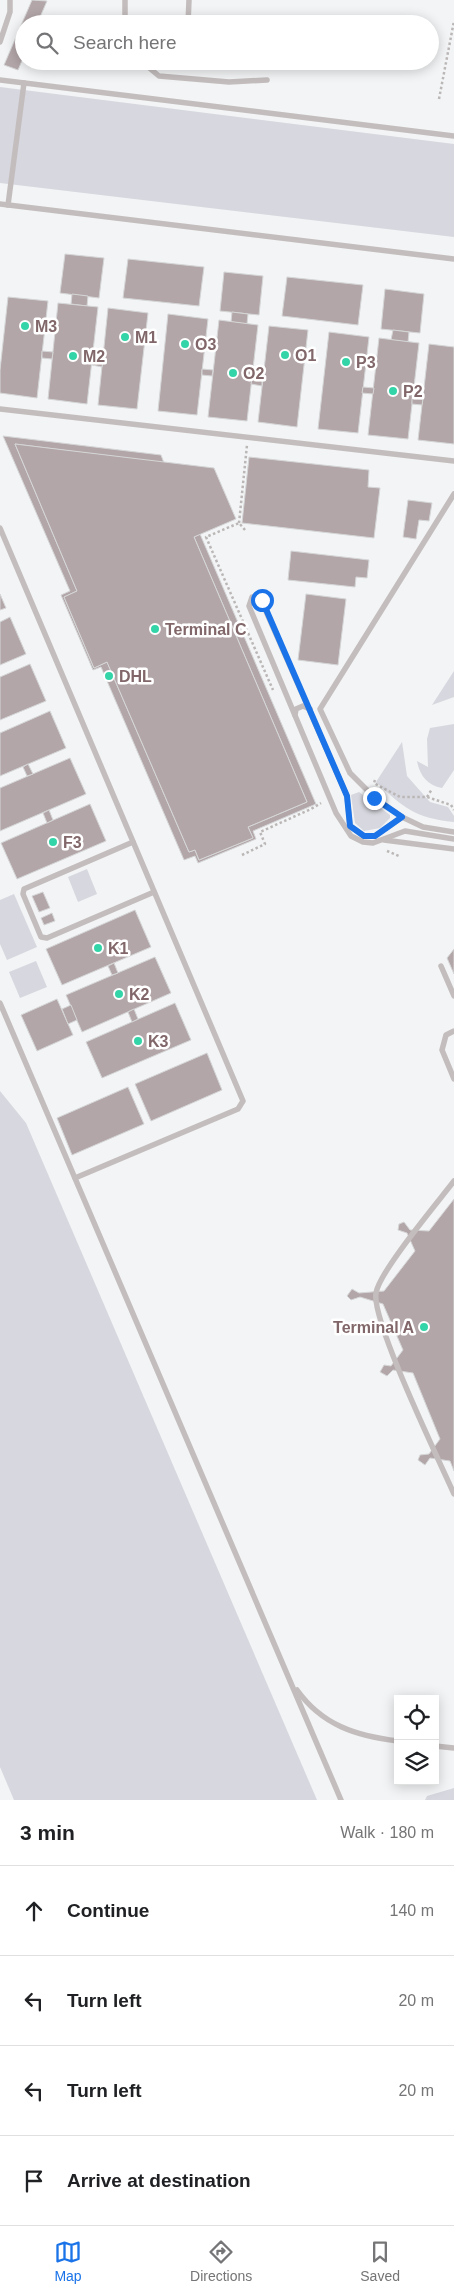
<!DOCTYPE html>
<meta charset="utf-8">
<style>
body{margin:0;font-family:Helvetica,sans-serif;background:#f2f2f2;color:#202124}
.controls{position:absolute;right:15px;bottom:15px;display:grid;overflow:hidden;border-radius:0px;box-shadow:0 2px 12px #0003}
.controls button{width:45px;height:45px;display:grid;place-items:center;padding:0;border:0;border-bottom:1px solid #e0e0e0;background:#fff;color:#202124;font:25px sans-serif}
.stop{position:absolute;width:15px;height:15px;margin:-11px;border:4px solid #1a73e8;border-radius:50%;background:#fff}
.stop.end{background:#1a73e8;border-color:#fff;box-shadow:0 1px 5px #0008}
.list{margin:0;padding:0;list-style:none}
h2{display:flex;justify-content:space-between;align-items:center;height:65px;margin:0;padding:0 20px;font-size:21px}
h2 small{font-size:16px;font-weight:400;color:#757577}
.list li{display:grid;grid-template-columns:32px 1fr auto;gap:15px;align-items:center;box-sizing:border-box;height:90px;padding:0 20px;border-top:1px solid #e0e0e0}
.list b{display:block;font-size:19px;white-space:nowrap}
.list em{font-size:16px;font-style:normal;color:#757577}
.icon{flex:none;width:28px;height:28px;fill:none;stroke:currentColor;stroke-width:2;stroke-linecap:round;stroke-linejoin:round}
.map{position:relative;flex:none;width:454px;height:1800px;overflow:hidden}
.search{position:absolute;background:#fff;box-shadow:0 2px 12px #0003;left:15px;right:15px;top:15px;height:55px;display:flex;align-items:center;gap:12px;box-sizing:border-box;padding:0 18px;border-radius:28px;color:#757577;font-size:19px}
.sheet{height:425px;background:#fff}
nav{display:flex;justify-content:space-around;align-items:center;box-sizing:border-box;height:70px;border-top:1px solid #e0e0e0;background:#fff;font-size:14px;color:#757577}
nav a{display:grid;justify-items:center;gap:2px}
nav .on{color:#1a73e8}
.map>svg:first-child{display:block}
</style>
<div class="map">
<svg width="454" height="1800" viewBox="0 0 454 1800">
<rect width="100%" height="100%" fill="#f2f4f5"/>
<!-- green -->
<g fill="#d7d7df">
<path d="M0,87L454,144V237L0,183Z"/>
<path d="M454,671V697L432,705Z"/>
<path d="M454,724V770L442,788C427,785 420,776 417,761L428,767L427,739L430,728Z"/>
<path d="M402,742L407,776L430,802L448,807L454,816V822C415,818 404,808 376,782Z"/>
<path d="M359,792L390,815V818L380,828L364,831L355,823L351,795Z"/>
<path d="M87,869L97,894L78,902L68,877Z"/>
<path d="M14,894L37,947L7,960L0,944V900Z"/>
<path d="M36,961L47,987L20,998L9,972Z"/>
<path d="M0,1091L26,1123L317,1800H14L0,1767Z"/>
<path d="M454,1788V1800H425L427,1796Z"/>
</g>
<!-- building -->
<g fill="#b3a6a8" stroke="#d5d6d7">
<path d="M32,0L47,1L37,24H24V56L18,70L4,65Z"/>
<path d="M65,254L104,258L99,298L60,293Z"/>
<path d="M128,259L204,267L199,306L123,298Z"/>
<path d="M224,272L263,276L259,315L220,311Z"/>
<path d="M287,277L363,285L358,325L282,316Z"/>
<path d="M385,289L424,294L420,333L381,329Z"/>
<path d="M72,294L88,296L87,306L71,304Z"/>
<path d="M8,297L48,301L37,398L0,393V370Z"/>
<path d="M58,303L98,307L87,404L48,399Z"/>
<path d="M108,308L148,313L137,409L98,405Z"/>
<path d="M232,312L248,314L247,324L231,322Z"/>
<path d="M168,314L208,319L197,415L158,411Z"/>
<path d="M219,320L258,325L247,421L208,417Z"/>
<path d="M269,326L308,330L297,427L258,422Z"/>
<path d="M393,330L409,332L408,342L391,340Z"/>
<path d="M329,332L369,337L358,433L318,429Z"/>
<path d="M379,338L419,343L408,439L368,435Z"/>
<path d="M429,344L454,347V444L418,440Z"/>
<path d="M42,351L53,352L52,359L42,358Z"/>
<path d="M92,360L103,361L102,367L92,365Z"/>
<path d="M202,369L213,370L212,376L202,375Z"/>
<path d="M252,379L262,380V386L251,384Z"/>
<path d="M363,387L374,388L373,394L362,393Z"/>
<path d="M412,398L423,399L422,405L412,404Z"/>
<path d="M3,436L161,455L164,463L15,444L77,591L64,597L94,668L107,662L189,852L195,850L199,860L253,838L248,827L307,802L194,537L200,534L316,804L253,831L256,839L198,863L195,856L184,860L101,667L93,670L61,595L70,591Z"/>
<path d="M15,444L214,468L236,519L194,537L307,802L248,827L253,838L199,860L195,850L189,852L107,662L94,668L64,597L77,591Z"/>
<path d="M249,457L369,470L368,487L380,488L374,538L242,523Z"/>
<path d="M408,500L432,503L429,521L419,520L416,539L403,537Z"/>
<path d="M291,551L369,560L367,578L356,577L355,587L288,580Z"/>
<path d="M0,594L6,608L0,610Z"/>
<path d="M306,594L346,599L338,665L298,660Z"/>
<path d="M10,617L26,654L0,665V622Z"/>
<path d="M30,664L46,701L0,720V677Z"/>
<path d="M50,711L66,748L0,776V733Z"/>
<path d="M70,758L86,794L0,831V788Z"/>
<path d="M28,764L33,774L27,776L23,767Z"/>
<path d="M90,804L106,841L17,879L1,843Z"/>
<path d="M49,810L53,820L47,823L43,813Z"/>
<path d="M43,892L50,908L39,912L32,896Z"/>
<path d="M135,910L151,947L62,985L46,949Z"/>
<path d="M52,913L55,921L44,925L41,918Z"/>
<path d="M454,949V974L447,958Z"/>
<path d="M155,957L171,993L82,1032L66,995Z"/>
<path d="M114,963L118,973L112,975L108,966Z"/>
<path d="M57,999L73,1035L37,1051L21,1015Z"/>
<path d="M175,1003L191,1040L102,1078L86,1042Z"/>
<path d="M71,1005L77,1020L68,1024L62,1009Z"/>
<path d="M134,1009L138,1019L132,1022L128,1012Z"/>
<path d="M207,1053L222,1090L151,1121L135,1084Z"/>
<path d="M128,1087L144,1124L72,1155L57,1118Z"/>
<path d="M454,1199V1471L450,1461L430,1458L425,1465L418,1460L420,1455L429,1454L440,1439L413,1373L393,1370L387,1376L380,1372L384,1365L391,1366L403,1350L383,1304L360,1297L351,1300L347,1296L352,1289L359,1293L384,1291L415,1251L407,1233L398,1230L399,1224L404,1222L410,1230L429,1231Z"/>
</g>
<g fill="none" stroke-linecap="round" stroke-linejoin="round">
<!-- path -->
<g stroke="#bcb7b7" stroke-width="2.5" stroke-dasharray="2.5 2.5" stroke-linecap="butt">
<path d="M439,99L454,21"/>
<path d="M239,523L247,445"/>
<path d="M245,530L239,523L206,537L273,690"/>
<path d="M375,780L374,783L400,797H427L451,805L454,810"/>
<path d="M427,797L432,789"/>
<path d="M387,851L399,856"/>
<path d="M242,855L265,844L260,832L311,809L321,803"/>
</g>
<!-- lane -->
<g stroke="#c4bdbd" stroke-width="5.5">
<path d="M125,0V24"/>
<path d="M188,24L189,0"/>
<path d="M0,42L10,12V0"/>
<path d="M141,61L159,76L229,82L267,80"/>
<path d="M0,80L454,136"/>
<path d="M0,204L454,259"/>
<path d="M8,205L24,83"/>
<path d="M0,409L454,461"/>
<path d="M454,494L320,709L350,773L375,798L402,817L423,827L454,832"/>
<path d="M0,528L243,1101L238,1109L75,1178"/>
<path d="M295,715L296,709L303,706L310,709"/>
<path d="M402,817L375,836H364L350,826L347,796L261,600L257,597H252L249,606L336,813L351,836L363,842L373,843L405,831L454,839"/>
<path d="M384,840L454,849"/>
<path d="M133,842L24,889L23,894L41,937L47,938L154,892"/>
<path d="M441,966L454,996"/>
<path d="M0,1003L341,1800"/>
<path d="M454,1031L446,1035L442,1050L454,1079"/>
<path d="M454,1181C438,1202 379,1272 376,1293C371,1320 439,1460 454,1494"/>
<path d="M297,1690C322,1725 356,1736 398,1741"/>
<path d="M435,1746L454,1748"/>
</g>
</g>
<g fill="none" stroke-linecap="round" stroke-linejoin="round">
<!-- route -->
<path stroke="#1a73e8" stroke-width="6" d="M262,600L347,796L350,826L364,836H375L402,817L374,798"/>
</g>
<!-- markers -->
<g fill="#33d5a8" stroke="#fff" stroke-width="2">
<circle cx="25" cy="326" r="5"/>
<circle cx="125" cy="337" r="5"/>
<circle cx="185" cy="344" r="5"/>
<circle cx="285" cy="355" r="5"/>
<circle cx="73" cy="356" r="5"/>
<circle cx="346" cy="362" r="5"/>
<circle cx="233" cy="373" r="5"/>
<circle cx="393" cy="391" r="5"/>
<circle cx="155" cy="629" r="5"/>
<circle cx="109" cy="676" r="5"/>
<circle cx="53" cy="842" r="5"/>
<circle cx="98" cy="948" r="5"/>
<circle cx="119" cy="994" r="5"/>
<circle cx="138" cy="1041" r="5"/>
<circle cx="424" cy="1327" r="5"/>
</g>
<g text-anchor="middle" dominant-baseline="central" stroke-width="5" stroke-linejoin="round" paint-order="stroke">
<!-- poi labels -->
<g font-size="16" font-weight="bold" fill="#816769" stroke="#fff" text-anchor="start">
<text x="35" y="326">M3</text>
<text x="135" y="337">M1</text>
<text x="195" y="344">O3</text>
<text x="295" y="355">O1</text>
<text x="83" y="356">M2</text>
<text x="356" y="362">P3</text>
<text x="243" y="373">O2</text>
<text x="403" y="391">P2</text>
<text x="165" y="629">Terminal C</text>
<text x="119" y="676">DHL</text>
<text x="63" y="842">F3</text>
<text x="108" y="948">K1</text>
<text x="129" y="994">K2</text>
<text x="148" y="1041">K3</text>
<text x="414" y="1327" text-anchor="end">Terminal A</text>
</g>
</g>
</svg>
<div class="controls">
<button><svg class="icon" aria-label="locate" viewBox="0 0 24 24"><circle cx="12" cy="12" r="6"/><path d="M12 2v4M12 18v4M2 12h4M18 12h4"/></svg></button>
<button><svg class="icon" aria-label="layers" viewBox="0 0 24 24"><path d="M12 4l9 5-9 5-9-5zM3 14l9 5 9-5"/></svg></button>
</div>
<div class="stop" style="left:262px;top:600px"></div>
<div class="stop end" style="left:374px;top:798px"></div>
<div class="search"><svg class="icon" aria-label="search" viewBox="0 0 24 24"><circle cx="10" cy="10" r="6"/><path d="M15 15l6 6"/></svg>Search here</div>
</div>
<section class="sheet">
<h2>3 min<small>Walk · 180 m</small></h2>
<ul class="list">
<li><svg class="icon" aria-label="ahead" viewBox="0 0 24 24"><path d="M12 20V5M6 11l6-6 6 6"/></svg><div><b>Continue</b></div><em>140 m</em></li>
<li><svg class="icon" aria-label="left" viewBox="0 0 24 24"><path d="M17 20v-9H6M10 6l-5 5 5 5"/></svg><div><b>Turn left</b></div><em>20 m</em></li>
<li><svg class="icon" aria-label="left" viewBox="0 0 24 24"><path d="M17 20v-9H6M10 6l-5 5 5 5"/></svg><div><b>Turn left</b></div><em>20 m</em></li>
<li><svg class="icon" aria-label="arrive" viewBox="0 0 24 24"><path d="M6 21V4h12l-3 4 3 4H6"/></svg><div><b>Arrive at destination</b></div></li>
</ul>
</section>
<nav>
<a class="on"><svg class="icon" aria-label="map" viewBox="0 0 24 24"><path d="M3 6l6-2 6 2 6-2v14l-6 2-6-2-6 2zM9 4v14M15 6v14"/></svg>Map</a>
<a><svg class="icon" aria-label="directions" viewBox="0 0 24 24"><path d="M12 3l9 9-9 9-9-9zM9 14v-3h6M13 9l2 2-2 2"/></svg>Directions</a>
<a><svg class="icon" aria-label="saved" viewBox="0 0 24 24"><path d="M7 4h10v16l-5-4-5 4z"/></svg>Saved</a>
</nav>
